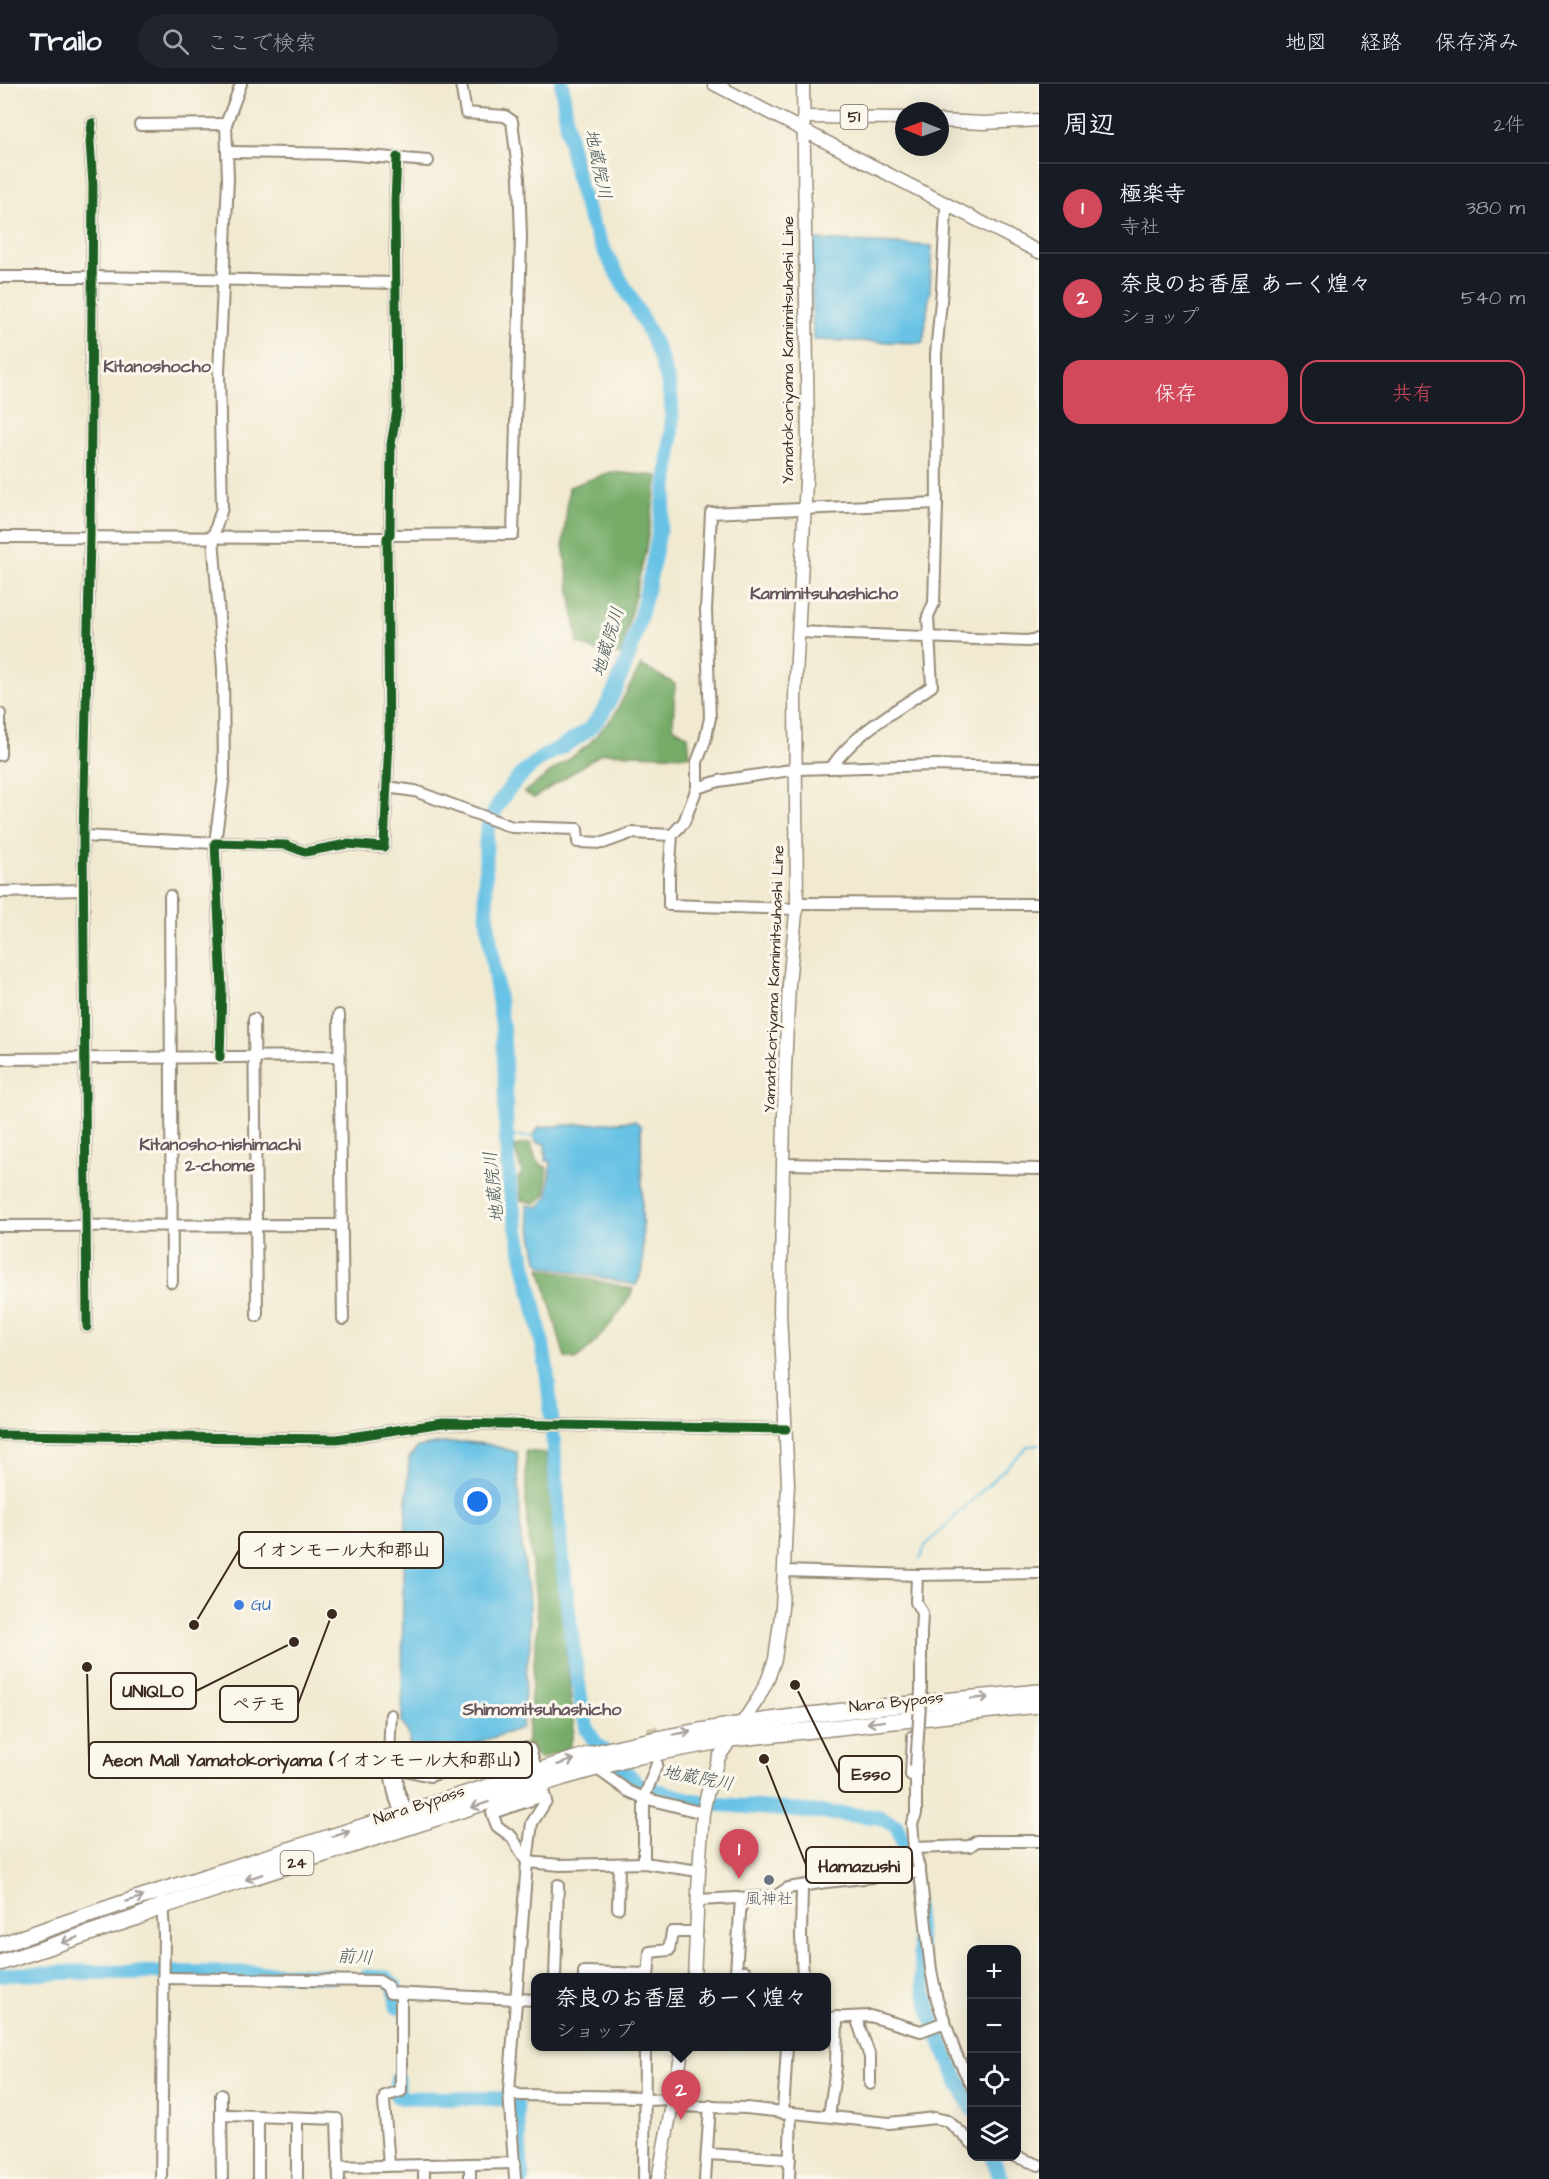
<!DOCTYPE html>
<html lang="ja">
<meta charset="utf-8">
<style>
body{margin:0;font-family:"Architects Daughter","Klee One",sans-serif;background:#20242c;color:#f1f3f6}
.controls{position:absolute;right:18px;bottom:18px;display:grid;overflow:hidden;border-radius:12px;box-shadow:0 6px 24px #0002}
.controls button{width:54px;height:54px;display:grid;place-items:center;padding:0;border:0;border-bottom:2px solid #363941;background:#171b24;color:#f1f3f6;font:30px sans-serif}
.compass{position:absolute;left:895px;top:18px;width:54px;height:54px;border-radius:50%;background:#171b24;box-shadow:0 6px 24px #0002;rotate:271deg}
.you{position:absolute;left:478px;top:1418px;width:21px;height:21px;margin:-15px;border:4px solid #fff;border-radius:50%;background:#1a73e8;box-shadow:0 0 0 9px #1a73e833}
.badge{display:grid;place-items:center;width:39px;height:39px;border-radius:50%;background:#d1495b;color:#fff;font-size:20px;font-weight:700}
.pin{position:absolute;translate:-50% -50px;filter:drop-shadow(0 2px 3px #0008)}
.pin::after{content:'';position:absolute;top:32px;width:21px;height:18px;background:inherit;clip-path:polygon(0 0,100% 0,50% 100%)}
.popup{position:absolute;left:531px;top:1889px;width:300px;height:78px;box-sizing:border-box;display:grid;place-content:center;border-radius:12px;background:#171b24;filter:drop-shadow(0 2px 4px #0005);font-size:20px;white-space:nowrap;color:#9ea1a6}
.popup b{font-size:22px;color:#f1f3f6}
.popup::after{content:'';position:absolute;left:50%;top:100%;margin-left:-12px;border:12px solid transparent;border-top-color:#171b24}
.list{margin:0;padding:0;list-style:none}
h2{display:flex;justify-content:space-between;align-items:center;height:78px;margin:0;padding:0 24px;font-size:26px}
h2 small{font-size:20px;font-weight:400;color:#9ea1a6}
.list li{display:grid;grid-template-columns:39px 1fr auto;gap:18px;align-items:center;box-sizing:border-box;height:90px;padding:0 24px;border-top:2px solid #363941}
.list b{display:block;font-size:22px;white-space:nowrap}
.list p{margin:0;font-size:20px;white-space:nowrap;color:#9ea1a6}
.list em{font-size:20px;font-style:normal;color:#9ea1a6}
.actions{display:flex;gap:12px;padding:18px 24px}
.actions a{flex:1;padding:14px 0;border:2px solid #d1495b;border-radius:18px;text-align:center;font-size:21px;color:#d1495b}
.actions .main{background:#d1495b;color:#fff}
.icon{flex:none;width:33px;height:33px;fill:none;stroke:currentColor;stroke-width:2;stroke-linecap:round;stroke-linejoin:round}
.map{position:relative;flex:none;width:1039px;height:2095px;overflow:hidden}
header{display:flex;align-items:center;gap:36px;box-sizing:border-box;height:84px;padding:0 30px;background:#171b24;border-bottom:2px solid #363941}
header strong{font-size:28px}
nav{display:flex;gap:33px;margin-inline-start:auto;font-size:21px}
.search{width:420px;height:54px;background:#20242c;display:flex;align-items:center;gap:15px;box-sizing:border-box;padding:0 21px;border-radius:33px;color:#9ea1a6;font-size:22px}
main{display:flex}
aside{flex:1;background:#171b24}
.map>svg:first-child{display:block}
</style>
<header>
<strong>Trailo</strong>
<div class="search"><svg class="icon" aria-label="search" viewBox="0 0 24 24"><circle cx="10" cy="10" r="6"/><path d="M15 15l6 6"/></svg>ここで検索</div>
<nav><a>地図</a><a>経路</a><a>保存済み</a></nav>
</header>
<main>
<div class="map">
<svg width="1039" height="2095" viewBox="0 0 1039 2095">
<rect width="100%" height="100%" fill="#fbf7ec"/>
<filter id="ink" filterUnits="userSpaceOnUse"><feTurbulence type="fractalNoise" baseFrequency=".0167" numOctaves="2"/><feDisplacementMap in="SourceGraphic" scale="12" xChannelSelector="R" yChannelSelector="G"/><feConvolveMatrix kernelMatrix="1 2 1 2 8 2 1 2 1" color-interpolation-filters="sRGB"/></filter>
<filter id="wash" filterUnits="userSpaceOnUse"><feTurbulence type="fractalNoise" baseFrequency=".008" numOctaves="4" result="noise"/><feDisplacementMap in="SourceGraphic" scale="24" xChannelSelector="R" yChannelSelector="G"/><feGaussianBlur stdDeviation="1.35" result="paint"/><feColorMatrix in="noise" values="0 0 0 0 0 0 0 0 0 0 0 0 0 0 0 0 0 1.4 0 .05"/><feComposite in="paint" operator="in"/></filter>
<g filter="url(#wash)">
<rect width="100%" height="100%" fill="#f1ead1"/>
<!-- forest -->
<g fill="#75ac68" stroke="#586b43" stroke-width="1.5">
<path d="M611,388L658,392L645,469L621,570L605,571L578,559L563,461L569,403Z"/>
<path d="M641,581L675,600L673,643L688,652L690,672L602,669L534,714L524,708L588,661L613,633Z"/>
<path d="M530,1059L537,1078L547,1084L546,1110L536,1119L521,1116L518,1094L522,1089L514,1062Z"/>
<path d="M540,1184L633,1205C627,1222 590,1268 575,1276L565,1274Z"/>
<path d="M526,1367L546,1369L574,1645L570,1664L540,1675L526,1663L538,1537L526,1425Z"/>
</g>
<!-- water -->
<g fill="#67c2e5" stroke="#517682" stroke-width="1.5">
<path d="M816,156L932,162L930,207L923,259L813,256L811,161Z"/>
<path d="M635,1037L641,1042L643,1185L636,1201L543,1182L537,1176L527,1124V1121L539,1123L548,1112L551,1077H546L545,1060L536,1058L533,1053L539,1043Z"/>
<path d="M465,1358L486,1360L517,1368L521,1454L530,1521V1561L527,1580L522,1644L430,1674L410,1663L408,1649L402,1638L403,1494L409,1374L418,1363L442,1359Z"/>
</g>
<g fill="none" stroke-linecap="round" stroke-linejoin="round">
<!-- stream -->
<g stroke="#67c2e5" stroke-width="2">
<path d="M507,1052L533,1053"/>
<path d="M920,1475L925,1462L1028,1362L1039,1361"/>
</g>
<!-- river -->
<g stroke="#67c2e5" stroke-width="15">
<path d="M562,0C568,55 576,108 600,158C627,214 671,267 672,331C672,400 639,597 590,644C576,657 555,665 539,676C518,691 495,718 488,744C485,755 486,767 486,778C483,833 495,886 502,940C508,995 503,1050 510,1104C518,1166 539,1227 547,1289C554,1349 556,1410 562,1470C567,1521 574,1572 582,1623L587,1645L596,1660L641,1702L691,1716L714,1720L879,1733L896,1742C918,1785 916,1853 924,1900C931,1944 953,1985 972,2025"/>
<path d="M0,1891L76,1888L269,1889L333,1892"/>
<path d="M366,1893L387,1894L395,1902L397,1923"/>
<path d="M397,1995V2012L403,2014L516,2015L522,2095"/>
<path d="M992,2072L1001,2095"/>
</g>
</g>
</g>
<g filter="url(#ink)">
<g fill="none" stroke-linecap="round" stroke-linejoin="round">
<!-- minor-tunnel -->
<path stroke="#cdc4ad" stroke-width="10" stroke-dasharray="10 5" stroke-linecap="butt" d="M652,1643L655,1662"/>
<defs>
<g id="minor">
<path d="M140,41L226,40"/>
<path d="M227,68L344,70L428,77"/>
<path d="M0,193H92L397,199"/>
<path d="M390,451L513,450L521,152L519,94L512,37L505,32L466,29L461,0"/>
<path d="M0,453L387,454"/>
<path d="M798,548L1027,557L1039,555"/>
<path d="M0,671V630"/>
<path d="M831,684C855,648 896,627 932,602L928,532L934,519L937,419L936,270L942,206L946,125L948,121"/>
<path d="M386,703L415,707L512,743L577,745L578,758L603,759L631,749L672,751"/>
<path d="M697,704L719,697L797,685L934,681L1039,684"/>
<path d="M83,752L215,759L224,692L223,585L213,453L222,424L219,288L228,95L226,40L241,0"/>
<path d="M0,808L84,806"/>
<path d="M170,812L172,1198"/>
<path d="M797,819L1039,820"/>
<path d="M796,825L669,821V791L672,751L684,738L697,704V678L705,657L710,634L706,526L711,429L937,419"/>
<path d="M339,931L343,1235"/>
<path d="M254,935L257,1232"/>
<path d="M220,973L222,905L215,759L286,761L305,768L347,760L384,763L389,654L387,454L390,451L391,360L397,326L395,117L397,73"/>
<path d="M0,975L339,972"/>
<path d="M785,1080L1039,1085"/>
<path d="M0,1142L341,1141"/>
<path d="M87,1243L83,752L90,453L93,101L90,58L92,39"/>
<path d="M0,1351L337,1355L443,1339L786,1345"/>
<path d="M784,1487L917,1491L1039,1489"/>
<path d="M917,1491L916,1518L922,1529L921,1550"/>
<path d="M391,1631C389,1662 387,1692 398,1722L404,1720L398,1705L397,1684L430,1692L523,1664L530,1665L534,1678"/>
<path d="M916,1682V1730L912,1739L914,1764L920,1788L931,1886L937,1916L945,1938L955,1968L972,2002"/>
<path d="M596,1684L628,1707L644,1714L703,1729"/>
<path d="M911,1691L913,1652"/>
<path d="M914,1764L970,1762L977,1757H1039"/>
<path d="M527,1778L560,1781L644,1779L699,1787"/>
<path d="M527,1778L512,1753L497,1742L492,1729L537,1714L534,1703"/>
<path d="M644,1779V1714L657,1680"/>
<path d="M802,1803L801,1852L803,1894"/>
<path d="M741,1815L736,1887H745V1894"/>
<path d="M698,1816L776,1812L788,1804L826,1798L920,1788"/>
<path d="M618,1824L619,1781"/>
<path d="M163,1894L379,1897L387,1902L390,1909L536,1916"/>
<path d="M555,1894L558,1801"/>
<path d="M584,1894V1888L648,1890"/>
<path d="M648,1894L650,1868L669,1866L672,1848H697"/>
<path d="M856,1933L870,1973V2000"/>
<path d="M826,1934L870,1932L921,1947L945,1938"/>
<path d="M509,2007L519,2011L645,2013"/>
<path d="M221,2011V2033"/>
<path d="M645,2016L673,2015"/>
<path d="M672,2022L746,2024L889,2039L935,2034L948,2037L972,2059"/>
<path d="M783,2029L787,1962"/>
<path d="M258,2032V2095"/>
<path d="M829,2032L836,1983L837,1933"/>
<path d="M297,2034V2095"/>
<path d="M707,2070L790,2075"/>
<path d="M1014,2072L1039,2081"/>
<path d="M470,2080V2095"/>
<path d="M389,2081L384,2018L385,2012L401,2007V1910"/>
<path d="M424,2081V2095"/>
<path d="M338,2083L515,2079"/>
<path d="M161,2095L164,1850L162,1816"/>
<path d="M222,2095L221,2033L228,2031L337,2035L339,2095"/>
<path d="M515,2095L509,2007L527,1778L532,1739L546,1717L544,1710"/>
<path d="M644,2095L645,1962"/>
<path d="M705,2095L710,2022"/>
<path d="M789,2095L791,2029"/>
</g>
<g id="major">
<path d="M714,0L1039,168"/>
<path d="M804,33L904,34"/>
<path d="M940,37L984,39L1039,36"/>
<path d="M694,1894L699,1787L703,1729L707,1710L719,1673L758,1615L768,1595L775,1575L782,1524L788,1400L780,1228L785,984L789,900L797,819L795,613L808,358L803,0"/>
<path d="M658,2095L683,1962"/>
</g>
<g id="highway">
<path d="M0,1861L129,1817L591,1670C738,1633 888,1622 1039,1608"/>
<path d="M0,1879L135,1834L163,1822L564,1693L639,1672L731,1655L1039,1621"/>
</g>
</defs>
<!-- minor casing -->
<use href="#minor" stroke="#968a78" stroke-width="14"/>
<!-- major casing -->
<use href="#major" stroke="#968a78" stroke-width="15"/>
<!-- highway casing -->
<use href="#highway" stroke="#968a78" stroke-width="18"/>
<!-- minor -->
<use href="#minor" stroke="#fff" stroke-width="10"/>
<!-- major -->
<use href="#major" stroke="#fff" stroke-width="12"/>
<!-- highway -->
<use href="#highway" stroke="#fff" stroke-width="15"/>
<defs>
<path id="minor-bridge" d="M916,1682L921,1606V1550"/>
</defs>
<!-- minor-bridge casing -->
<use href="#minor-bridge" stroke="#968a78" stroke-width="14" stroke-linecap="butt"/>
<!-- minor-bridge -->
<use href="#minor-bridge" stroke="#fff" stroke-width="10"/>
<defs>
<g id="cycleway">
<path d="M220,973L222,905L215,759L286,761L305,768L347,760L384,763L389,654L387,454L390,451L391,360L397,326L395,117L397,73"/>
<path d="M87,1243L83,752L90,453L93,101L90,58L92,39"/>
<path d="M0,1351L337,1355L443,1339L786,1345"/>
</g>
</defs>
<!-- cycleway casing -->
<use href="#cycleway" stroke="#fbf7ec" stroke-width="13"/>
<!-- cycleway -->
<use href="#cycleway" stroke="#1b5e20" stroke-width="9"/>
</g>
<!-- one-way arrows -->
<defs><path id="oneway-shaft" d="M-6 0H5M1.5-3L5.5 0L1.5 3" fill="none" stroke-width="1.6" stroke-linecap="round" stroke-linejoin="round" transform="scale(1.5)"/></defs>
<g stroke="#a79f9a">
<use href="#oneway-shaft" transform="translate(980 1614) rotate(-5)"/>
<use href="#oneway-shaft" transform="translate(876 1638) rotate(173)"/>
<use href="#oneway-shaft" transform="translate(682 1649) rotate(-10)"/>
<use href="#oneway-shaft" transform="translate(566 1678) rotate(-18)"/>
<use href="#oneway-shaft" transform="translate(480 1721) rotate(162)"/>
<use href="#oneway-shaft" transform="translate(341 1750) rotate(-18)"/>
<use href="#oneway-shaft" transform="translate(254 1793) rotate(162)"/>
<use href="#oneway-shaft" transform="translate(135 1815) rotate(-17)"/>
<use href="#oneway-shaft" transform="translate(70 1856) rotate(162)"/>
</g>
</g>
<!-- markers -->
<circle fill="#3f7fe0" stroke="#fbf7ec" stroke-width="2" cx="239" cy="1521" r="6"/>
<circle fill="#6b7280" stroke="#fbf7ec" stroke-width="2" cx="769" cy="1796" r="6"/>
<g text-anchor="middle" dominant-baseline="central" stroke-width="6" stroke-linejoin="round" paint-order="stroke">
<!-- shield labels -->
<g fill="#fbf7ec" stroke="#75685c" stroke-width="1.5">
<rect x="840.5" y="21" width="27" height="24" rx="4.5"/>
<rect x="280.5" y="1767" width="33" height="24" rx="4.5"/>
</g>
<g font-size="15" font-weight="bold" fill="#3b2a1e">
<text x="854" y="33">51</text>
<text x="297" y="1779">24</text>
</g>
<!-- street labels -->
<g font-size="16" fill="#3b2a1e" stroke="#fbf7ec">
<text transform="translate(788 266) rotate(-90)">Yamatokoriyama Kamimitsuhashi Line</text>
<text transform="translate(774 895) rotate(-88)">Yamatokoriyama Kamimitsuhashi Line</text>
<text transform="translate(896 1618) rotate(-6)">Nara Bypass</text>
<text transform="translate(419 1721) rotate(-18)">Nara Bypass</text>
</g>
<!-- shop labels -->
<g font-size="16" fill="#366cbe" stroke="#fbf7ec" text-anchor="start">
<text x="251" y="1521">GU</text>
</g>
<!-- worship labels -->
<g font-size="16" fill="#5b616d" stroke="#fbf7ec">
<text x="769" y="1815">風神社</text>
</g>
<!-- water labels -->
<g font-size="18" font-style="italic" fill="#48585a" stroke="#fbf7ec">
<text transform="translate(598 80) rotate(78)">地蔵院川</text>
<text transform="translate(608 558) rotate(-73)">地蔵院川</text>
<text transform="translate(494 1103) rotate(-96)">地蔵院川</text>
<text transform="translate(698 1694) rotate(11)">地蔵院川</text>
<text transform="translate(355 1873) rotate(3)">前川</text>
</g>
<!-- neighbourhood labels -->
<g font-size="18" font-weight="bold" fill="#66555d" stroke="#fbf7ec">
<text x="157" y="282">Kitanoshocho</text>
<text x="824" y="509">Kamimitsuhashicho</text>
<text x="220" y="1060">Kitanosho-nishimachi<tspan x="220" dy="21">2-chome</tspan></text>
<text x="542" y="1625">Shimomitsuhashicho</text>
</g>
</g>
<!-- callouts -->
<path fill="none" stroke="#3b2a1e" stroke-width="2" d="M194 1541L239 1466M294 1558L196 1607M332 1530L298 1620M87 1583L89 1676M795 1601L839 1690M764 1675L806 1781"/>
<g fill="#3b2a1e" stroke="#fbf7ec" stroke-width="2">
<circle cx="194" cy="1541" r="6"/>
<circle cx="294" cy="1558" r="6"/>
<circle cx="332" cy="1530" r="6"/>
<circle cx="87" cy="1583" r="6"/>
<circle cx="795" cy="1601" r="6"/>
<circle cx="764" cy="1675" r="6"/>
</g>
<g fill="#fbf7ec" stroke="#3b2a1e" stroke-width="2">
<rect x="239" y="1448" width="204" height="36" rx="6"/>
<rect x="111" y="1589" width="85" height="36" rx="6"/>
<rect x="220" y="1602" width="78" height="36" rx="6"/>
<rect x="89" y="1658" width="443" height="36" rx="6"/>
<rect x="839" y="1672" width="63" height="36" rx="6"/>
<rect x="806" y="1763" width="106" height="36" rx="6"/>
</g>
<g font-size="18" text-anchor="middle" font-weight="bold" fill="#3b2a1e">
<text x="341" y="1472">イオンモール大和郡山</text>
<text x="153" y="1613">UNIQLO</text>
<text x="259" y="1626">ペテモ</text>
<text x="311" y="1682">Aeon Mall Yamatokoriyama (イオンモール大和郡山)</text>
<text x="871" y="1696">Esso</text>
<text x="859" y="1788">Hamazushi</text>
</g>
</svg>
<div class="controls">
<button>+</button>
<button>−</button>
<button><svg class="icon" aria-label="locate" viewBox="0 0 24 24"><circle cx="12" cy="12" r="6"/><path d="M12 2v4M12 18v4M2 12h4M18 12h4"/></svg></button>
<button><svg class="icon" aria-label="layers" viewBox="0 0 24 24"><path d="M12 4l9 5-9 5-9-5zM3 14l9 5 9-5"/></svg></button>
</div>
<svg class="compass" viewBox="-18 -18 36 36"><path d="M0-13l5 13h-10z" fill="#e53935"/><path d="M0 13l5-13h-10z" fill="#9ea1a6"/></svg>
<div class="you"></div>
<div class="pin badge" style="left:739px;top:1795px">1</div>
<div class="pin badge" style="left:681px;top:2036px">2</div>
<div class="popup"><b>奈良のお香屋 あーく煌々</b>ショップ</div>
</div>
<aside>
<h2>周辺<small>2件</small></h2>
<ul class="list">
<li><span class="badge">1</span><div><b>極楽寺</b><p>寺社</p></div><em>380 m</em></li>
<li><span class="badge">2</span><div><b>奈良のお香屋 あーく煌々</b><p>ショップ</p></div><em>540 m</em></li>
</ul>
<div class="actions"><a class="main">保存</a><a>共有</a></div>
</aside>
</main>
